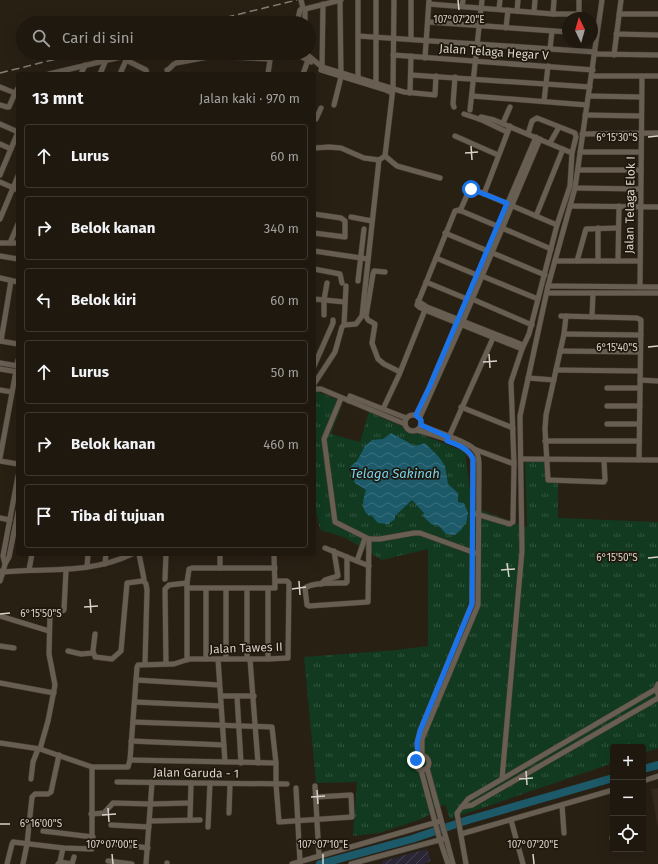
<!DOCTYPE html>
<html lang="id">
<meta charset="utf-8">
<style>
body{margin:0;font-family:"Fira Sans",sans-serif;background:#2c251d;color:#f1f3f6}
.controls{position:absolute;right:12px;bottom:12px;display:grid;overflow:hidden;border-radius:4px;box-shadow:0 4px 16px #0002}
.controls button{width:36px;height:36px;display:grid;place-items:center;padding:0;border:0;border-bottom:1px solid #3c372f;background:#1f180f;color:#f1f3f6;font:20px sans-serif}
.compass{position:absolute;left:562px;top:12px;width:36px;height:36px;border-radius:50%;background:#1f180f;box-shadow:0 4px 16px #0002;rotate:355deg}
.stop{position:absolute;width:12px;height:12px;margin:-9px;border:3px solid #1a73e8;border-radius:50%;background:#fff}
.stop.end{background:#1a73e8;border-color:#fff;box-shadow:0 1px 4px #0008}
.list{margin:0;padding:0;list-style:none}
h2{display:flex;justify-content:space-between;align-items:center;height:52px;margin:0;padding:0 16px;font-size:17px}
h2 small{font-size:13px;font-weight:400;color:#a1a09e}
.list li{display:grid;grid-template-columns:26px 1fr auto;gap:12px;align-items:center;box-sizing:border-box;height:64px;margin:0 8px 8px;padding:0 8px;border:1px solid #3c372f;border-radius:4px}
.list b{display:block;font-size:15px;white-space:nowrap}
.list em{font-size:13px;font-style:normal;color:#a1a09e}
.icon{flex:none;width:22px;height:22px;fill:none;stroke:currentColor;stroke-width:2;stroke-linecap:round;stroke-linejoin:round}
.map{position:relative;flex:none;width:658px;height:864px;overflow:hidden}
.search{position:absolute;background:#1f180f;box-shadow:0 4px 16px #0002;left:16px;top:16px;width:300px;height:44px;display:flex;align-items:center;gap:10px;box-sizing:border-box;padding:0 14px;border-radius:22px;color:#a1a09e;font-size:15px}
.panel{position:absolute;background:#1f180f;box-shadow:0 4px 16px #0002;left:16px;top:72px;width:300px;height:484px;border-radius:4px}
.map>svg:first-child{display:block}
</style>
<div class="map">
<svg width="658" height="864" viewBox="0 0 658 864">
<defs>
<pattern id="industrial-furrows" width="10" height="10" patternUnits="userSpaceOnUse"><rect width="10" height="10" fill="#2a2636"/><path d="M-1 1l2-2M0 10L10 0M9 11l2-2" fill="none" stroke="#484552"/></pattern>
<pattern id="grass-tufts" width="24" height="20" patternUnits="userSpaceOnUse"><rect width="24" height="20" fill="#113a20"/><path d="M3 7l-1-3M5 7V3M7 7l1-3M15 17l-1-3M17 17v-4M19 17l1-3" fill="none" stroke="#33563f"/></pattern>
<pattern id="water-waves" width="16" height="10" patternUnits="userSpaceOnUse"><rect width="16" height="10" fill="#1c5969"/><path d="M0 5q4-4 8 0t8 0" fill="none" stroke="#3c707d"/></pattern>
</defs>
<rect width="100%" height="100%" fill="#292014"/>
<!-- industrial -->
<path fill="url(#industrial-furrows)" d="M427,849L431,861L425,863V864H382L383,861Z"/>
<!-- medical -->
<path fill="#36291d" d="M658,788V829L651,789Z"/>
<!-- grass -->
<path fill="url(#grass-tufts)" d="M316,391L343,402L331,434L360,442L369,412L401,426L465,452L472,507L527,527L525,460L546,461V482H558V518L658,522V748L643,753V747H613V763L450,819L445,804L422,819L379,833L353,836L357,782L316,783L304,657L396,650L428,646V549L382,560L344,537L320,530L314,500V394Z"/>
<!-- water -->
<path fill="url(#water-waves)" d="M391,433L415,446L425,443L439,457L445,466L448,484L459,494L458,495V502L464,503L468,513L466,524L463,525L462,529L455,535L446,534L439,526L431,524L423,516L424,513L412,500L395,516V519L388,524L378,523L371,515L369,516C360,508 363,500 366,490L355,483L350,467L357,461L365,446L372,440L383,439Z"/>
<g fill="none" stroke-linecap="round" stroke-linejoin="round">
<!-- river -->
<g stroke="#1c5969" stroke-width="8">
<path d="M643,769L658,765"/>
<path d="M320,864L412,839L468,820L613,778"/>
</g>
<defs>
<g id="minor">
<path d="M358,0V78"/>
<path d="M376,0V82"/>
<path d="M579,0V18"/>
<path d="M429,4L553,14H579"/>
<path d="M462,6L463,0"/>
<path d="M499,9L500,0"/>
<path d="M517,11L518,0"/>
<path d="M534,12L535,0"/>
<path d="M553,14L554,0"/>
<path d="M619,14H658"/>
<path d="M428,22L568,32"/>
<path d="M297,23L300,10L303,8L301,0"/>
<path d="M305,23V9L341,0"/>
<path d="M506,28L508,10"/>
<path d="M616,34L658,35"/>
<path d="M358,36L595,52"/>
<path d="M411,39V0"/>
<path d="M550,49L552,31"/>
<path d="M295,53L311,62"/>
<path d="M305,53L322,67L404,92L435,95L436,76"/>
<path d="M595,54L658,55"/>
<path d="M393,55L593,70"/>
<path d="M614,55L621,0"/>
<path d="M425,58L429,0"/>
<path d="M126,60L146,70L147,74"/>
<path d="M322,67L323,4"/>
<path d="M167,70C171,69 171,65 176,63L213,56L270,59"/>
<path d="M321,70L386,90L392,93"/>
<path d="M49,74L125,56L127,58L120,74"/>
<path d="M81,74L85,65"/>
<path d="M100,74L106,60"/>
<path d="M268,74L271,53"/>
<path d="M303,74L308,60"/>
<path d="M411,75L590,87"/>
<path d="M592,76H658"/>
<path d="M0,87L15,93L18,88"/>
<path d="M410,93L411,56"/>
<path d="M472,96L587,105"/>
<path d="M589,96L641,97"/>
<path d="M544,101L548,66"/>
<path d="M0,105L7,107H9L15,93"/>
<path d="M334,105L341,77L340,0"/>
<path d="M454,107L453,104L455,77"/>
<path d="M470,110L482,0"/>
<path d="M464,114L482,120L507,132"/>
<path d="M585,115L641,116"/>
<path d="M314,119H316L321,108"/>
<path d="M503,123L510,107"/>
<path d="M0,124L18,132"/>
<path d="M528,134L532,121L537,118L575,133L576,137L572,153"/>
<path d="M582,134L658,133"/>
<path d="M455,136L498,155"/>
<path d="M550,143L559,127"/>
<path d="M0,144L11,149"/>
<path d="M314,148L329,147L341,148L364,158L379,160"/>
<path d="M580,152H641"/>
<path d="M385,156L397,166L440,178"/>
<path d="M578,170H641"/>
<path d="M0,175L18,132"/>
<path d="M0,182L18,190"/>
<path d="M575,188L640,189"/>
<path d="M484,194L510,126"/>
<path d="M570,206L658,207"/>
<path d="M460,211L468,193L471,189H473L557,225"/>
<path d="M314,214L341,218L345,221V237L314,233"/>
<path d="M536,216L563,149"/>
<path d="M351,217L372,221"/>
<path d="M0,219L18,176"/>
<path d="M497,226L459,210L455,211L417,305L419,307L425,310L522,349"/>
<path d="M502,228L551,249"/>
<path d="M445,233L545,275"/>
<path d="M0,243H18"/>
<path d="M10,243L18,224"/>
<path d="M314,251L368,259"/>
<path d="M0,256L18,259"/>
<path d="M436,258L477,275"/>
<path d="M555,261H640"/>
<path d="M577,261L586,229L618,228"/>
<path d="M598,261V228"/>
<path d="M618,261L619,206"/>
<path d="M314,269L340,274L342,283"/>
<path d="M385,272L374,271L373,274L366,316L368,320L375,324L372,343L378,359L384,364L400,372"/>
<path d="M482,276L538,299"/>
<path d="M0,278L18,282"/>
<path d="M358,281L364,229"/>
<path d="M426,282L467,299"/>
<path d="M548,286L658,287"/>
<path d="M640,287L642,76"/>
<path d="M547,293H658"/>
<path d="M314,299L345,302"/>
<path d="M472,299L532,325"/>
<path d="M418,301L427,307L523,345"/>
<path d="M324,315V300L327,283"/>
<path d="M561,316L637,318L641,320L639,460"/>
<path d="M566,316L564,334L546,415L545,429L548,480L604,482L605,480L604,460"/>
<path d="M592,317L593,293"/>
<path d="M344,325L346,286"/>
<path d="M564,334L641,335"/>
<path d="M0,341L18,344"/>
<path d="M1,341L11,281"/>
<path d="M560,351L640,352"/>
<path d="M0,363L18,366"/>
<path d="M17,366L18,360"/>
<path d="M314,366L333,323V320"/>
<path d="M0,369L18,372"/>
<path d="M556,370L640,371"/>
<path d="M528,378L554,380"/>
<path d="M640,380L658,381"/>
<path d="M314,384L335,352L342,327L344,325L356,324L362,316L379,160L385,156L393,88L394,0"/>
<path d="M607,388H640"/>
<path d="M314,389H321L405,424"/>
<path d="M0,390L12,392"/>
<path d="M341,398L324,439L335,522L369,539H380L414,533H420L475,553"/>
<path d="M349,401L350,396L406,418"/>
<path d="M607,406H640"/>
<path d="M461,407L513,428"/>
<path d="M383,409L399,375L425,310"/>
<circle cx="413" cy="423" r="8"/>
<path d="M416,415L429,388L536,137"/>
<path d="M420,417L463,321L540,139"/>
<path d="M607,424H639"/>
<path d="M421,425C435,432 465,440 474,449C479,454 479,461 479,468L478,605L422,739V756"/>
<path d="M417,430C433,435 466,442 473,459L472,604L420,731L417,743L418,757"/>
<path d="M448,439L493,338"/>
<path d="M545,441H639"/>
<path d="M474,449L514,464"/>
<path d="M0,458L16,371"/>
<path d="M521,459L658,460"/>
<path d="M0,461L18,464"/>
<path d="M473,513L510,524L513,522L514,464L511,382L522,349L529,334L557,225L570,186L572,153L494,120L481,117L479,119"/>
<path d="M0,518L10,520"/>
<path d="M325,548L369,566"/>
<path d="M347,557V582L346,583C335,583 313,582 305,588L307,605L309,606L368,602L369,539"/>
<path d="M357,561L365,538"/>
<path d="M5,564L3,556L18,476"/>
<path d="M105,564L106,554"/>
<path d="M87,567L88,554"/>
<path d="M220,568V554"/>
<path d="M29,570L32,554"/>
<path d="M0,571L3,572L5,564L9,557L18,512"/>
<path d="M165,579L166,554"/>
<path d="M143,580L146,584L147,590L145,664"/>
<path d="M0,581L3,572C46,568 91,574 132,554"/>
<path d="M321,584L325,580L338,576L334,551"/>
<path d="M187,588H275L274,554"/>
<path d="M226,589V659"/>
<path d="M247,589V659"/>
<path d="M0,616L49,631"/>
<path d="M95,634L93,651L95,657L112,659L121,651L127,583L142,581L144,579L139,554"/>
<path d="M0,646L14,648"/>
<path d="M68,651L81,654L93,653"/>
<path d="M206,659V589"/>
<path d="M218,659L225,762"/>
<path d="M250,659L258,763"/>
<path d="M268,659V589"/>
<path d="M187,660V583L189,569L192,568H275"/>
<path d="M166,664L165,589L169,585L187,583"/>
<path d="M136,680L219,685"/>
<path d="M0,683L54,693"/>
<path d="M658,684L656,689L658,694"/>
<path d="M221,696H254"/>
<path d="M237,696L241,763"/>
<path d="M135,702L221,706"/>
<path d="M133,722L272,727L276,763V784L279,822L352,817L351,795L316,797"/>
<path d="M131,741L224,745"/>
<path d="M0,743L40,749L92,767H128L130,760L137,667L138,665L174,664L189,659H268L288,658L289,583L287,581H276"/>
<path d="M40,749L48,721L55,685L49,654L50,614L51,612L62,611L64,610L66,570"/>
<circle cx="422" cy="763" r="7"/>
<path d="M130,760L276,763"/>
<path d="M427,768L453,864"/>
<path d="M421,770L439,837L448,864"/>
<path d="M31,779L33,762L38,749"/>
<path d="M502,779L522,551L520,416L548,286L575,188L602,0"/>
<path d="M643,781L658,776"/>
<path d="M117,782L287,784"/>
<path d="M315,786L319,856"/>
<path d="M296,788L300,862"/>
<path d="M613,790V797"/>
<path d="M562,805L564,833"/>
<path d="M462,807L472,805L658,698"/>
<path d="M229,813L230,784"/>
<path d="M91,814L104,813L113,803L151,804L190,803"/>
<path d="M190,820L191,783"/>
<path d="M511,820L523,864"/>
<path d="M150,821L200,820"/>
<path d="M111,825L149,827"/>
<path d="M208,827L210,783"/>
<path d="M43,831L93,837"/>
<path d="M461,834L613,790"/>
<path d="M612,838L613,834"/>
<path d="M110,843L148,848"/>
<path d="M108,861L132,864"/>
<path d="M60,862L72,864"/>
<path d="M7,864L12,844L13,842L63,848L92,849V767"/>
<path d="M23,864L27,844L32,797L35,794H48L51,792L59,755"/>
<path d="M58,864L60,862L63,848"/>
<path d="M72,864L74,857"/>
<path d="M146,864L152,782"/>
<path d="M167,864V863"/>
<path d="M292,864L441,821"/>
<path d="M351,864L443,839"/>
<path d="M466,864L457,813L468,799L656,689"/>
</g>
</defs>
<!-- minor casing -->
<use href="#minor" stroke="#413a32" stroke-width="6"/>
<!-- minor -->
<use href="#minor" stroke="#685e51" stroke-width="5"/>
<!-- rail -->
<g stroke="#857e74" stroke-width="1.5" stroke-dasharray="8 4" stroke-linecap="butt">
<path d="M189,23L207,18"/>
<path d="M203,23L297,0"/>
<path d="M0,73L80,53"/>
</g>
</g>
<g fill="none" stroke-linecap="round" stroke-linejoin="round">
<!-- route -->
<path stroke="#1a73e8" stroke-width="5" d="M416,760L418,757L417,743L420,731L472,604L473,459C468,448 458,445 447,441L448,437L421,425V420L416,415L429,388L507,203L471,189"/>
</g>
<!-- ticks -->
<path fill="none" stroke="#d8d2ca" stroke-width="1.5" d="M458,0L459,10M648,137L658,136M471,146L472,160M465,153L478,152M648,347L658,346M489,354L490,368M483,362L497,361M648,558L658,557M507,563L509,577M501,570L515,569M299,581L300,595M292,589L306,587M90,599L91,613M84,607L98,606M0,614L10,613M526,771L527,785M519,779L533,778M317,790L318,804M311,797L325,796M108,808L109,822M102,815L116,814M0,824H10M112,854L113,864M323,854V864M533,854L534,864"/>
<g text-anchor="middle" dominant-baseline="central" stroke-width="3.5" stroke-linejoin="round" paint-order="stroke">
<!-- street labels -->
<g font-size="12" fill="#d8d2ca" stroke="#1f170b">
<text transform="translate(494 52) rotate(4)">Jalan Telaga Hegar V</text>
<text transform="translate(630 205) rotate(-89)">Jalan Telaga Elok I</text>
<text transform="translate(246 648) rotate(-2)">Jalan Tawes II</text>
<text transform="translate(196 773) rotate(1)">Jalan Garuda - 1</text>
</g>
<!-- water labels -->
<g font-size="13" font-style="italic" fill="#77d4ef" stroke="#1f170b">
<text x="395" y="473">Telaga Sakinah</text>
</g>
</g>
<g font-size="10" text-anchor="middle" fill="#d8d2ca" stroke="#1f170b" stroke-width="3.5" stroke-linejoin="round" paint-order="stroke">
<text x="459" y="23">107°07'20"E</text>
<text x="617" y="141">6°15'30"S</text>
<text x="617" y="351">6°15'40"S</text>
<text x="617" y="561">6°15'50"S</text>
<text x="41" y="617">6°15'50"S</text>
<text x="41" y="827">6°16'00"S</text>
<text x="112" y="848">107°07'00"E</text>
<text x="323" y="848">107°07'10"E</text>
<text x="533" y="848">107°07'20"E</text>
</g>
</svg>
<div class="controls">
<button>+</button>
<button>−</button>
<button><svg class="icon" aria-label="locate" viewBox="0 0 24 24"><circle cx="12" cy="12" r="6"/><path d="M12 2v4M12 18v4M2 12h4M18 12h4"/></svg></button>
</div>
<svg class="compass" viewBox="-18 -18 36 36"><path d="M0-13l5 13h-10z" fill="#e53935"/><path d="M0 13l5-13h-10z" fill="#a1a09e"/></svg>
<div class="stop" style="left:471px;top:189px"></div>
<div class="stop end" style="left:416px;top:760px"></div>
<div class="search"><svg class="icon" aria-label="search" viewBox="0 0 24 24"><circle cx="10" cy="10" r="6"/><path d="M15 15l6 6"/></svg>Cari di sini</div>
<section class="panel">
<h2>13 mnt<small>Jalan kaki · 970 m</small></h2>
<ul class="list">
<li><svg class="icon" aria-label="ahead" viewBox="0 0 24 24"><path d="M12 20V5M6 11l6-6 6 6"/></svg><div><b>Lurus</b></div><em>60 m</em></li>
<li><svg class="icon" aria-label="right" viewBox="0 0 24 24"><path d="M7 20v-9h11M14 6l5 5-5 5"/></svg><div><b>Belok kanan</b></div><em>340 m</em></li>
<li><svg class="icon" aria-label="left" viewBox="0 0 24 24"><path d="M17 20v-9H6M10 6l-5 5 5 5"/></svg><div><b>Belok kiri</b></div><em>60 m</em></li>
<li><svg class="icon" aria-label="ahead" viewBox="0 0 24 24"><path d="M12 20V5M6 11l6-6 6 6"/></svg><div><b>Lurus</b></div><em>50 m</em></li>
<li><svg class="icon" aria-label="right" viewBox="0 0 24 24"><path d="M7 20v-9h11M14 6l5 5-5 5"/></svg><div><b>Belok kanan</b></div><em>460 m</em></li>
<li><svg class="icon" aria-label="arrive" viewBox="0 0 24 24"><path d="M6 21V4h12l-3 4 3 4H6"/></svg><div><b>Tiba di tujuan</b></div></li>
</ul>
</section>
</div>
